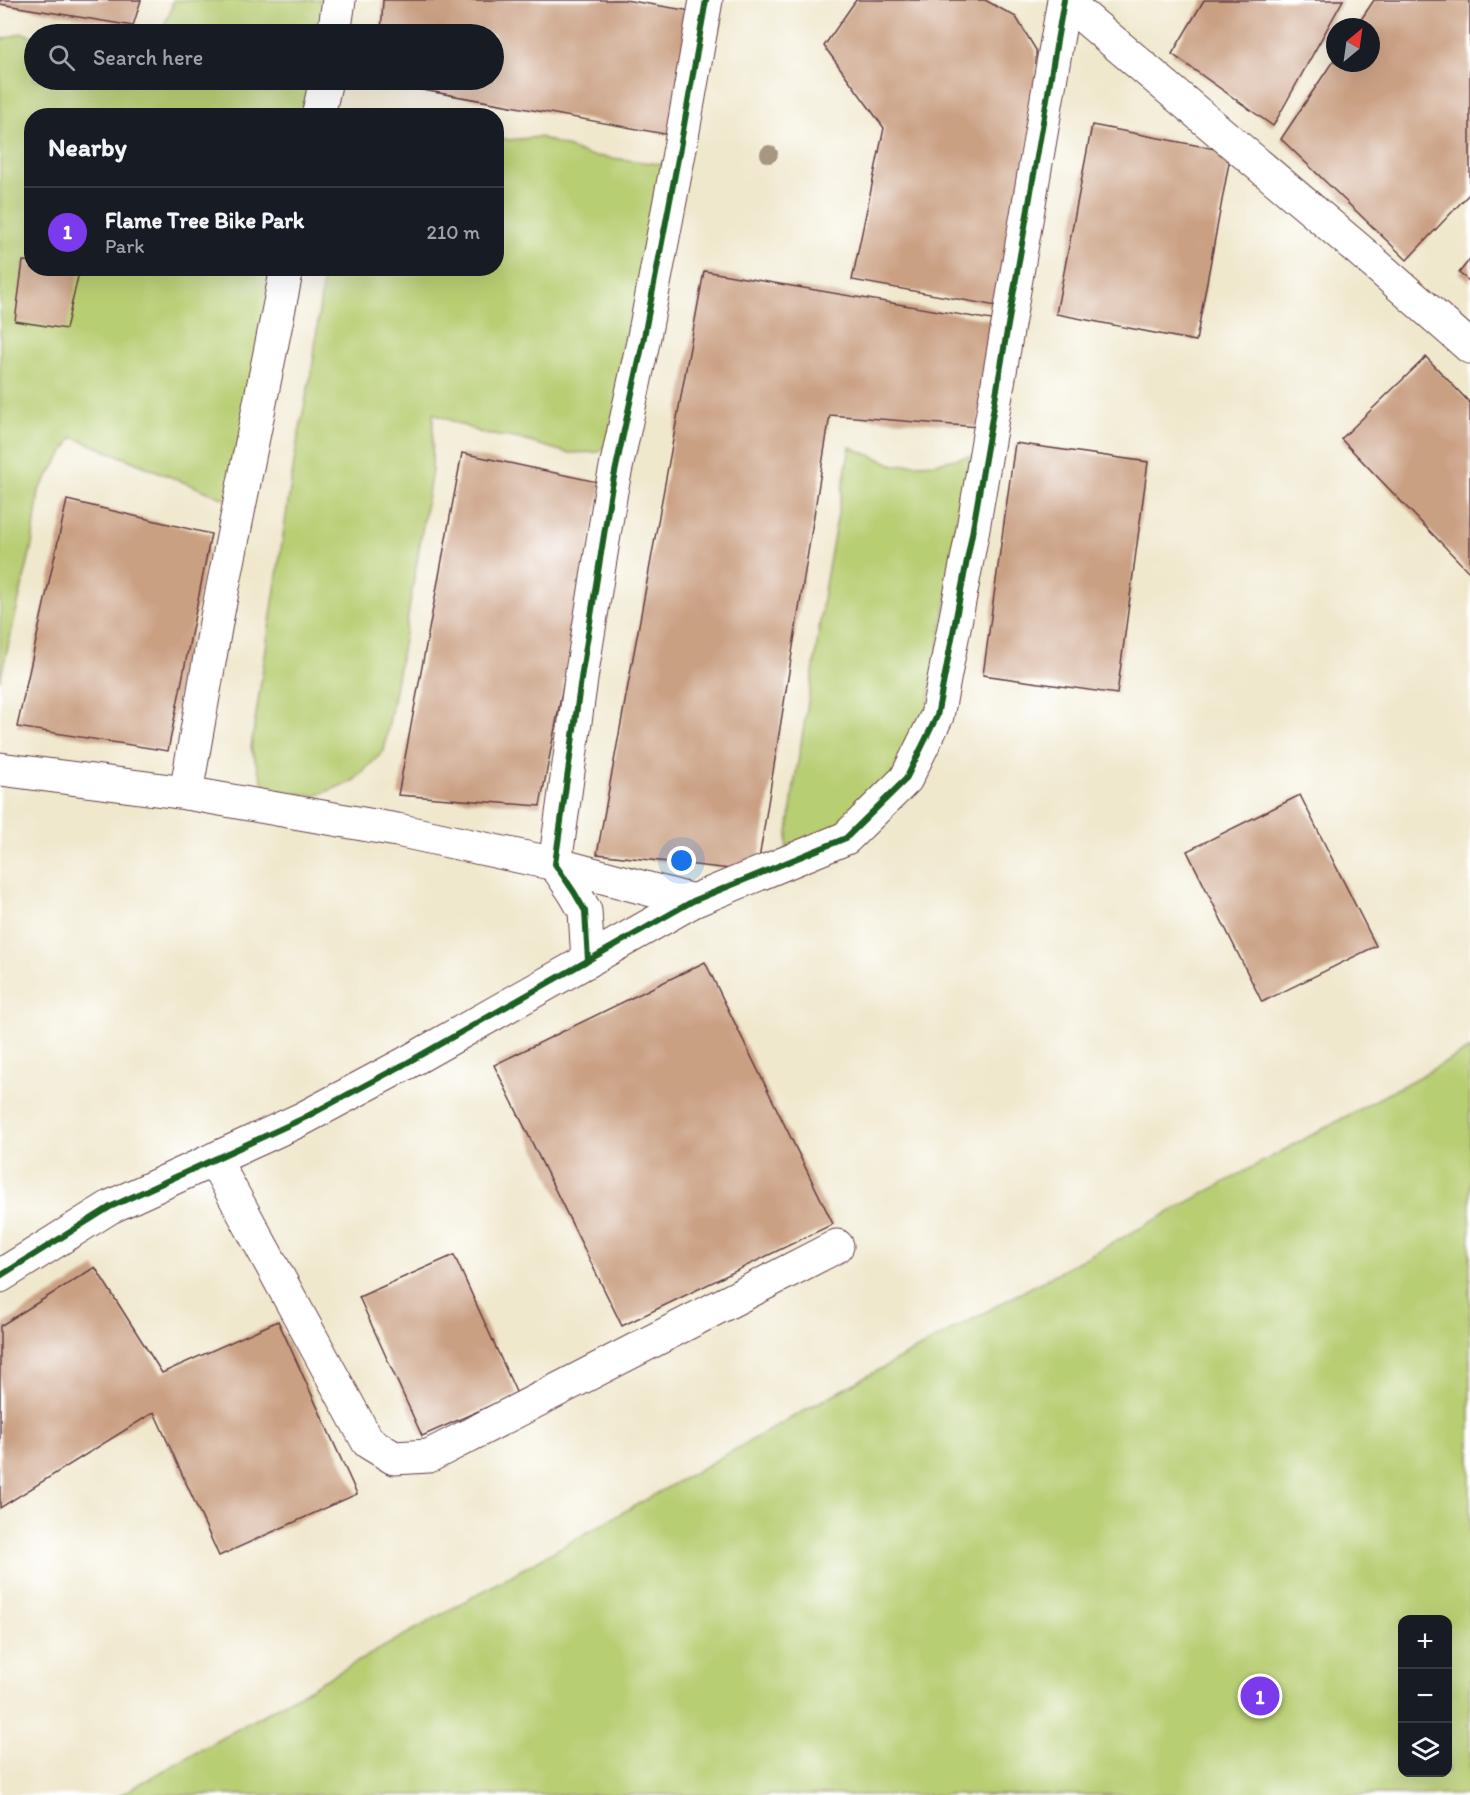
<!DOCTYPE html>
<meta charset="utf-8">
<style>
body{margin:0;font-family:Itim,sans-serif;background:#242831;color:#f1f3f6}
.controls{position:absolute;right:18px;bottom:18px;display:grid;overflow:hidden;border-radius:12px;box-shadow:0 6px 24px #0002}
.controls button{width:54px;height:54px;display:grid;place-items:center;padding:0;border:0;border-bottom:2px solid #363941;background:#171b24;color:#f1f3f6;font:30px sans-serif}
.compass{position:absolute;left:1326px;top:18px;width:54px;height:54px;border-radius:50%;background:#171b24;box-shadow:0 6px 24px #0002;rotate:29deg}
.you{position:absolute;left:682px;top:861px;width:21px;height:21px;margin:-15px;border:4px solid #fff;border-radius:50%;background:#1a73e8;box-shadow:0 0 0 9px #1a73e833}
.badge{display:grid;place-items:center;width:39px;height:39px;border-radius:50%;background:#7c3aed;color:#fff;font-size:20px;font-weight:700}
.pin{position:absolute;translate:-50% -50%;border:3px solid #fff;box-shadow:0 2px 6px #0006}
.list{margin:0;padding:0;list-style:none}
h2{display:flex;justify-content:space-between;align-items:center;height:78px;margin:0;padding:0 24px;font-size:26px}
h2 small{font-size:20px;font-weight:400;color:#9ea1a6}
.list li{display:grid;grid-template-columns:39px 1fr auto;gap:18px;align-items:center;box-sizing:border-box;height:90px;padding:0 24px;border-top:2px solid #363941}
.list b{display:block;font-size:22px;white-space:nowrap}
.list p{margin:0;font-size:20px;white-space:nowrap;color:#9ea1a6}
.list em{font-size:20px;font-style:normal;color:#9ea1a6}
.icon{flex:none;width:33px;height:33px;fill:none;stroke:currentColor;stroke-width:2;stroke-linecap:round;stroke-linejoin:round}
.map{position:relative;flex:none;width:1470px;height:1795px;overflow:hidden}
.search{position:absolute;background:#171b24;box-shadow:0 6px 24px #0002;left:24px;top:24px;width:480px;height:66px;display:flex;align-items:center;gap:15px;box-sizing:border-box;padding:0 21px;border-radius:33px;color:#9ea1a6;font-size:22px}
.panel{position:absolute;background:#171b24;box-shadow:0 6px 24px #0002;left:24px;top:108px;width:480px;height:168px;border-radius:24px}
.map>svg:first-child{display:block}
</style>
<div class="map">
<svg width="1470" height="1795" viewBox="0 0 1470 1795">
<rect width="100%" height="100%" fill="#fff"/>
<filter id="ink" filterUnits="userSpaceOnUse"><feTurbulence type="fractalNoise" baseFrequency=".0167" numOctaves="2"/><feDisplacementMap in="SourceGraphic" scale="12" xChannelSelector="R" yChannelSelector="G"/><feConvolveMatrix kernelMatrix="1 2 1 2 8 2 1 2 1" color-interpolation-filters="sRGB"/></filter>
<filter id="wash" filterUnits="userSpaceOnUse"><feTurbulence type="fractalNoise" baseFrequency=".008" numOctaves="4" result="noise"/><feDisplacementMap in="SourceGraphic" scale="24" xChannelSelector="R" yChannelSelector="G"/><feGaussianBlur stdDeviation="1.35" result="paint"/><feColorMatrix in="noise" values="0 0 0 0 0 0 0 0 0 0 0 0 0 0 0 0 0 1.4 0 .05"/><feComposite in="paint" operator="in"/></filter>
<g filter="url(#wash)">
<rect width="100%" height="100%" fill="#f0e8cd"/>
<!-- green -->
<g fill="#b8ce73" stroke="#81764f" stroke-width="1.5" fill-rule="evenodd">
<path d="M173,0H331L325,34H160L171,10Z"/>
<path d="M22,33L34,37V80H318L312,115L32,116V268L287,269L247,508L73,437L39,490L32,545L0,680V40Z"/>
<path d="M497,136L508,140L540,137L588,155L682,167L620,431L599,452L568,453L516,438L484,434L433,413L432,470L406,628L384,751L353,781L315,796L265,789L251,748L297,443L313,364L324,269L496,268Z"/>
<path d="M850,447L894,465L936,463L972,456L925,721L903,764L866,807L785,858L794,785L814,667L825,585Z"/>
<path d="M1470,1049V1795H120L816,1404ZM1402,1620H1448V1772H1402Z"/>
</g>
<g id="blocks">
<!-- building -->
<g fill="#caa083">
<path d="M0,0H141L133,26L0,4Z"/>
<path d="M383,0H625L697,12L670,135L379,82V80H494V34H381Z"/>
<path d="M856,0H985L1016,17L1036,50L1037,101L996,306L852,280L884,128L824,46Z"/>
<path d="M1204,0H1343L1273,126L1172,54Z"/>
<path d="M1374,0H1470V193L1407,260L1281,139L1335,58V63H1371V27H1356Z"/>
<path d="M1092,125L1231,152L1196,341L1056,314Z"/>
<path d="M1470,259V282L1459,273Z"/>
<path d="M23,261L32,262V268H62L79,272L66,329L15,321Z"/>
<path d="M704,271L992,320L978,427L830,415L757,872L597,854Z"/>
<path d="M1426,357L1470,403V573L1341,439Z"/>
<path d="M1015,443L1148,462L1117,694L983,675Z"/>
<path d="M462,453L602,483L540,806L398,795Z"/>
<path d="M67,500L211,534L168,751L17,727Z"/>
<path d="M1300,795L1376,946L1262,1002L1187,851Z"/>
<path d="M705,962L833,1224L622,1326L494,1065Z"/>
<path d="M454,1255L517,1394L422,1436L359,1297Z"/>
<path d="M95,1267L162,1373L278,1321L357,1494L219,1556L154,1412L0,1508V1326Z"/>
</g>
</g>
</g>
<g filter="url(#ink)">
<use href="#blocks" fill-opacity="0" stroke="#633d43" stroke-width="1.5"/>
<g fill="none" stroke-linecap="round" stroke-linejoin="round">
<defs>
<g id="minor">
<path d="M1064,0L1358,249L1470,347"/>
<path d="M334,34L339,0"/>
<path d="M318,116L326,80"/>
<path d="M0,769L186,793L397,830L555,864L693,901"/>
<path d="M186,793L217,617L287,268"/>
<path d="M588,961L585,911L574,892L555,864L582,672L611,491L643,342L680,148L706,0"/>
<path d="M214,1159L368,1442L394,1458L429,1456L837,1246"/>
<path d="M0,1276L110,1207L302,1119L403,1065L693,901L846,838L906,779L937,716L972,534L1064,0"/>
</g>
</defs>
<!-- minor casing -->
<use href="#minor" stroke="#633d43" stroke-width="35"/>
<!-- minor -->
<use href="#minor" stroke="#fff" stroke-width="33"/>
<defs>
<g id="cycleway">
<path d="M588,961L585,911L574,892L555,864L582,672L611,491L643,342L680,148L706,0"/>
<path d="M0,1276L110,1207L302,1119L403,1065L693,901L846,838L906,779L937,716L972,534L1064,0"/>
</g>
</defs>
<!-- cycleway casing -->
<use href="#cycleway" stroke="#fff" stroke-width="10"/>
<!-- cycleway -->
<use href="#cycleway" stroke="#1b5e20" stroke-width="6"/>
</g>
<!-- trees -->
<circle fill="#a79780" cx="769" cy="154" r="9"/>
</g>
</svg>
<div class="controls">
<button>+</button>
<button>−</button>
<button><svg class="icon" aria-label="layers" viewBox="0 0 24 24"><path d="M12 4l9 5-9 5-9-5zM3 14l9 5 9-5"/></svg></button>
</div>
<svg class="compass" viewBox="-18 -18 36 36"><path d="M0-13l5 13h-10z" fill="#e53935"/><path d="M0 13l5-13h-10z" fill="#9ea1a6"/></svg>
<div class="you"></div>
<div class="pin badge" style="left:1260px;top:1696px">1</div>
<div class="search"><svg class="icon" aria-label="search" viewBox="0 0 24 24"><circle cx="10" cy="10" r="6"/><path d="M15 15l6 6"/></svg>Search here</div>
<section class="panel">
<h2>Nearby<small></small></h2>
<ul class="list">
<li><span class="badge">1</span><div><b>Flame Tree Bike Park</b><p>Park</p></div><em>210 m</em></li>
</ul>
</section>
</div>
